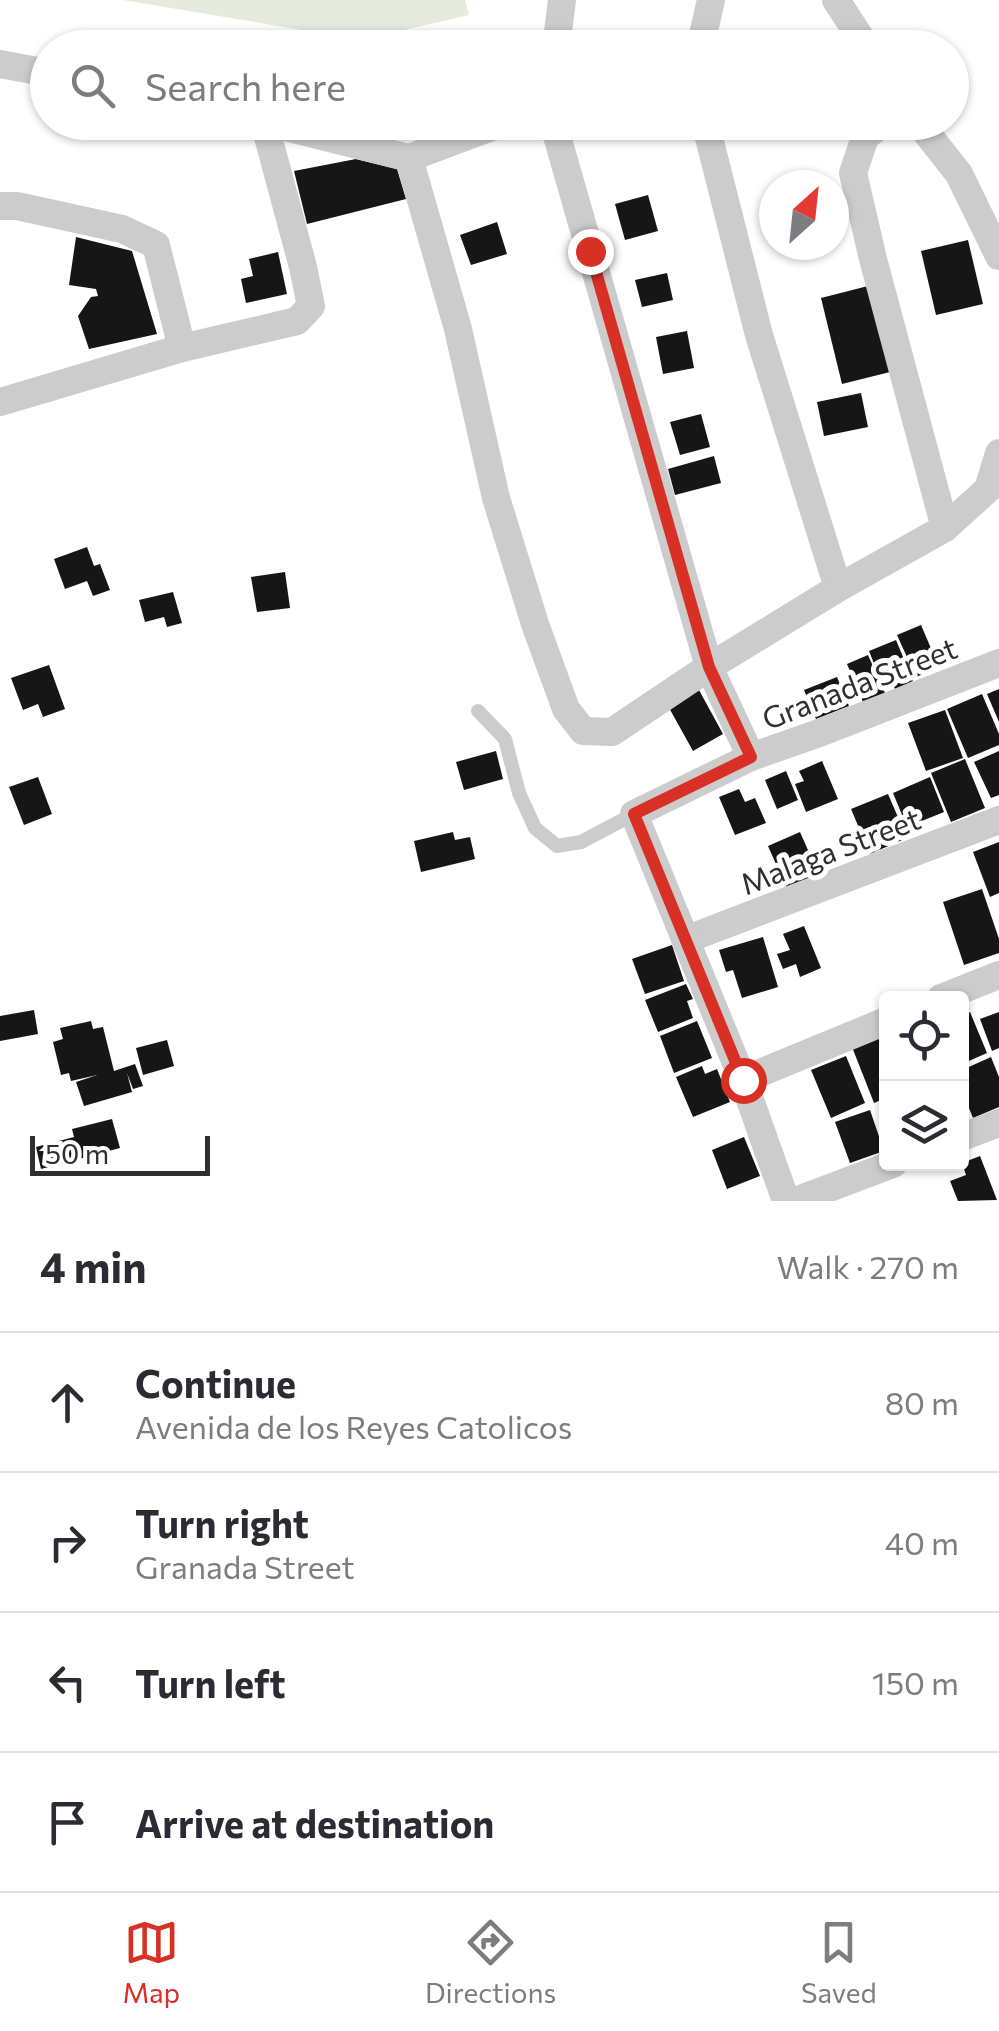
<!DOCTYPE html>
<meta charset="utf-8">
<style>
body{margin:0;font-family:Commissioner,sans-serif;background:#f2f2f3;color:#2b2b33}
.controls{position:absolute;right:30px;bottom:30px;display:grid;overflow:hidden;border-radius:10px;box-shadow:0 2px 8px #0004}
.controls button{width:90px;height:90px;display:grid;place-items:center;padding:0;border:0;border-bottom:2px solid #e1e1e2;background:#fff;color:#2b2b33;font:50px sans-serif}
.compass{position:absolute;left:759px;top:170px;width:90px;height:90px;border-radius:50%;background:#fff;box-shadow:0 2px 8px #0004;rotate:27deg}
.scale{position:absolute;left:30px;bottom:25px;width:180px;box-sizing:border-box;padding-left:10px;border:5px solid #2f2f2f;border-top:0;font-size:28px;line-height:35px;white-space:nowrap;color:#2f2f2f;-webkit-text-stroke:8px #fff;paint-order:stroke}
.stop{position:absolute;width:30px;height:30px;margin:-22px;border:8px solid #d93025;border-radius:50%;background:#fff}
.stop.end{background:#d93025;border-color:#fff;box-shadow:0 2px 10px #0008}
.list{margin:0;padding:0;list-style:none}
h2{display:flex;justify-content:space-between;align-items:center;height:130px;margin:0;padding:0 40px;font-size:42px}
h2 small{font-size:32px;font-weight:400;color:#7c7c81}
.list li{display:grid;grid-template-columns:65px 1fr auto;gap:30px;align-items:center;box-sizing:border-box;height:140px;padding:0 40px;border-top:2px solid #e1e1e2}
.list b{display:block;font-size:38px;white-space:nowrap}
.list p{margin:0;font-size:32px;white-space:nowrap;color:#7c7c81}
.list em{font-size:32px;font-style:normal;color:#7c7c81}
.icon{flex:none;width:55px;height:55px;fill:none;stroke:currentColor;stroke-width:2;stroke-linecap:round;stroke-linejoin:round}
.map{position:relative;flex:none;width:999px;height:1201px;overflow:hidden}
.search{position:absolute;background:#fff;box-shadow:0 2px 8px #0004;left:30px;right:30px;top:30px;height:110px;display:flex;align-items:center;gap:25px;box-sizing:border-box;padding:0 35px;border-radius:55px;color:#7c7c81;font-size:38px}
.sheet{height:690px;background:#fff}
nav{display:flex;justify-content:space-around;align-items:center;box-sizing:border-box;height:140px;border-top:2px solid #e1e1e2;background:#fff;font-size:28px;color:#7c7c81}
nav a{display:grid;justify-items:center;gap:5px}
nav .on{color:#d93025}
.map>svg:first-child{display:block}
</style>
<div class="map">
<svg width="999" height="1201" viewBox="0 0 999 1201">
<rect width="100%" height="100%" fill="#fff"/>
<!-- green -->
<path fill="#e7ebdd" d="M123,0H465L469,15L361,40Z"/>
<!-- building -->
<g fill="#161616">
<path d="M356,159L397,169L406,199L307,224L294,171Z"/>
<path d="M648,195L658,231L625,240L615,204Z"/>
<path d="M497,222L507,254L471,265L460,235Z"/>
<path d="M76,237L132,251L157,334L89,349L78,316L91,297L98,296L96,289L69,285Z"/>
<path d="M968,240L983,304L936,315L921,251Z"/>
<path d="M278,252L287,294L246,303L241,279L253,276L249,259Z"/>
<path d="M667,273L673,300L642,307L635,280Z"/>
<path d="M868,286L890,372L842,384L821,298Z"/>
<path d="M687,331L694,368L663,374L656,337Z"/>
<path d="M861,393L868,427L824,436L817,402Z"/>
<path d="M701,414L710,447L680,455L670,422Z"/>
<path d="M714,456L721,483L675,495L668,469Z"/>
<path d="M87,547L94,566L100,564L110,590L93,596L87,581L65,589L54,559Z"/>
<path d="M285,572L290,608L257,612L251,577Z"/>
<path d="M173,592L182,623L167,627L164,617L145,622L139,600Z"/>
<path d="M921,625L939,667L916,677L897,635Z"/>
<path d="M896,640L913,681L895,689L892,683L883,686L869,651Z"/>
<path d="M868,655L885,693L863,702L847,664Z"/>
<path d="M49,665L65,709L43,717L38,704L23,710L11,678Z"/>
<path d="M837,677L849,706L816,719L804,690Z"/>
<path d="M999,689V722L987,694Z"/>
<path d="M699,690L723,734L693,751L668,706Z"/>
<path d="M982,694L999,734V745L968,758L947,709Z"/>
<path d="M945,710L963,758L926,771L908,723Z"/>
<path d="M496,751L503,779L464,790L456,762Z"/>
<path d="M999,751V795L991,798L974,762Z"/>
<path d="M965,759L985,808L951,822L931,773Z"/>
<path d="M822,761L838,799L806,812L795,784L804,781L799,771Z"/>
<path d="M786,771L798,800L777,809L765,780Z"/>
<path d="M38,777L52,814L24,825L9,787Z"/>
<path d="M930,777L944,812L907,827L893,793Z"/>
<path d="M739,789L745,802L755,798L766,823L735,835L719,797Z"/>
<path d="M888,794L907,838L870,854L851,809Z"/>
<path d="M453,832L455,840L470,837L475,859L421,872L414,841Z"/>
<path d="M800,832L819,875L787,889L768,846Z"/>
<path d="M999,842V893L990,897L973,852Z"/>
<path d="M982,889L999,939V953L964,965L943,902Z"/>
<path d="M804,926L821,968L800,977L796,964L783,969L777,954L790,950L783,934Z"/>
<path d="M763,937L778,987L742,998L733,970L726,972L719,950Z"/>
<path d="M672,945L684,981L645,994L632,959Z"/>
<path d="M686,984L693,999L687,1001L693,1018L658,1032L645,1000Z"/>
<path d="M34,1010L38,1034L0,1041V1016Z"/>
<path d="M970,1012L987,1053L962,1064V1015Z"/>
<path d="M999,1012V1048L992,1051L980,1019Z"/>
<path d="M91,1021L93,1029L103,1027L114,1071L135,1064L143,1086L133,1089L127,1073L132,1092L84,1106L76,1082L97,1075L71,1081L69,1073L61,1075L53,1042L63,1039L60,1028Z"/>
<path d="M697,1021L712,1058L674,1073L660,1036Z"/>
<path d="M886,1034V1098L874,1103L852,1047Z"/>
<path d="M167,1040L174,1066L143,1075L136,1048Z"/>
<path d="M846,1056L865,1103L831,1118L811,1070Z"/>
<path d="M991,1057L999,1077V1107L973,1118L962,1091V1070Z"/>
<path d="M702,1066L705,1074L717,1069L730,1102L693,1117L676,1077Z"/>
<path d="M870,1110L884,1151L850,1163L835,1122Z"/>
<path d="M112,1119L120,1148L41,1169L36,1147L74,1137L72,1129Z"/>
<path d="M744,1137L760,1176L727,1189L712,1150Z"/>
<path d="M980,1156L997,1200L958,1201L950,1181L966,1175L962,1163Z"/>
</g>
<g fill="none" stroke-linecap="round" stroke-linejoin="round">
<!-- lane -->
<path stroke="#ccc" stroke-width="14" d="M478,711L505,739L519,793L535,828L557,846L581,842L634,814"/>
<!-- street -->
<g stroke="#ccc" stroke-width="28">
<path d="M836,0L867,48"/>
<path d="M556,48L562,0"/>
<path d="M700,48L711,0"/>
<path d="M0,64L48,73"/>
<path d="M265,122L409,158L492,127L517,122"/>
<path d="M553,122L709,667L751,757"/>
<path d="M705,122L759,335L838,588"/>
<path d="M884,122L865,137L853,173L873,259L945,528"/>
<path d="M918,122L959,174L999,256"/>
<path d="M409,158L458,329L496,498L535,624L566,709L583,731L612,732L709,667L838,588L945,528L988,489L999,453"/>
<path d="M0,206H17L122,229L156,245L182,348"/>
<path d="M0,402L182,348L297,321L311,306L303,267L264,122"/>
<path d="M685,940L999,820"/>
<path d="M941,998L999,975"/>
<path d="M743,1080L886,1021"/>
<path d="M962,1137L999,1123"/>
<path d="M786,1201L743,1080L634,814L751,757L822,732L999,663"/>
<path d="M795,1201L893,1164"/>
</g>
</g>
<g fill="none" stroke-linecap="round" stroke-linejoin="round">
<!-- route -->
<path stroke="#d93025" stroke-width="12" d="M590,251L709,667L751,757L634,814L743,1080"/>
</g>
<g text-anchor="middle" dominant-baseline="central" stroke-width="10" stroke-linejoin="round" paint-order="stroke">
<!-- street labels -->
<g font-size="30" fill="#2f2f2f" stroke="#fff">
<text transform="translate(859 682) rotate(-21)">Granada Street</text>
<text transform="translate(830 850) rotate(-21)">Malaga Street</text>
</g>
</g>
</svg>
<div class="controls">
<button><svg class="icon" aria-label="locate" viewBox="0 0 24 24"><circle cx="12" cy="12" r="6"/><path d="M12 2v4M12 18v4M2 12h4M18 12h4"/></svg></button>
<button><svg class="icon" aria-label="layers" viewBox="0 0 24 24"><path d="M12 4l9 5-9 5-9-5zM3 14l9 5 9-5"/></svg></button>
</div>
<svg class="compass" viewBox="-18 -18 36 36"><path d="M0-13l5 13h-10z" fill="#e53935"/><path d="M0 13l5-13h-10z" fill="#7c7c81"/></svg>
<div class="scale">50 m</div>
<div class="stop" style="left:743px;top:1080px"></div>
<div class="stop end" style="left:590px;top:251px"></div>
<div class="search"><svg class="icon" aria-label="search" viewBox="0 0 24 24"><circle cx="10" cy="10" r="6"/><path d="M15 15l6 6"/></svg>Search here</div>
</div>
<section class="sheet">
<h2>4 min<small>Walk · 270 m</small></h2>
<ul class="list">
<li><svg class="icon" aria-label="ahead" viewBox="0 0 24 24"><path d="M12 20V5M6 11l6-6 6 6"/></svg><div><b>Continue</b><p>Avenida de los Reyes Catolicos</p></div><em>80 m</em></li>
<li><svg class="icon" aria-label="right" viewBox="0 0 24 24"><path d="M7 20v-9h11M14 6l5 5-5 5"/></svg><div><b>Turn right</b><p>Granada Street</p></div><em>40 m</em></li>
<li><svg class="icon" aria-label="left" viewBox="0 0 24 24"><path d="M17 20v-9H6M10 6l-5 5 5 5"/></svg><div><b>Turn left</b></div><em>150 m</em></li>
<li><svg class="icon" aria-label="arrive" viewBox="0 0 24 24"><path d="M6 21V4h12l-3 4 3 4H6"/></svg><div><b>Arrive at destination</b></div></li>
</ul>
</section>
<nav>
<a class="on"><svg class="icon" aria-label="map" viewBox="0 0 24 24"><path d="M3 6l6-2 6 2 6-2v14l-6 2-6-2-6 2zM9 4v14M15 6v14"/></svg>Map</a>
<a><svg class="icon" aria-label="directions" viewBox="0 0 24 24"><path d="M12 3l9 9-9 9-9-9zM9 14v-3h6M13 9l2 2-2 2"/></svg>Directions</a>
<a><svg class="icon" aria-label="saved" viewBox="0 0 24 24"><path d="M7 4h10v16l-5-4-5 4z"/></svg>Saved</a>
</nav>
